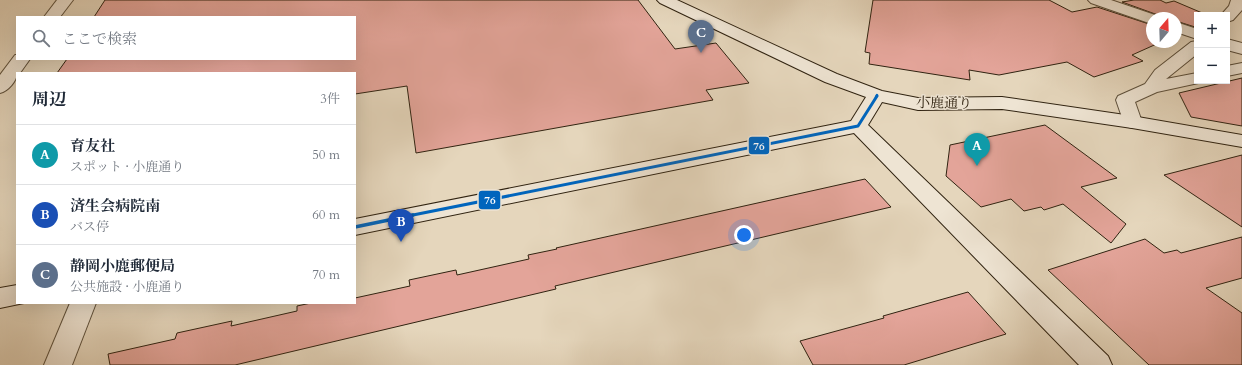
<!DOCTYPE html>
<html lang="ja">
<meta charset="utf-8">
<style>
body{margin:0;font-family:Cardo,"Noto Serif JP",serif;background:#f2f2f3;color:#1f2937}
.controls{position:absolute;right:12px;top:12px;display:grid;overflow:hidden;border-radius:0px;box-shadow:0 4px 16px #0002}
.controls button{width:36px;height:36px;display:grid;place-items:center;padding:0;border:0;border-bottom:1px solid #e0e1e3;background:#fff;color:#1f2937;font:20px sans-serif}
.compass{position:absolute;left:1146px;top:12px;width:36px;height:36px;border-radius:50%;background:#fff;box-shadow:0 4px 16px #0002;rotate:19deg}
.you{position:absolute;left:744px;top:235px;width:14px;height:14px;margin:-10px;border:3px solid #fff;border-radius:50%;background:#1a73e8;box-shadow:0 0 0 6px #1a73e833}
.badge{display:grid;place-items:center;width:26px;height:26px;border-radius:50%;background:#b45309;color:#fff;font-size:13px;font-weight:700}
.pin{position:absolute;translate:-50% -33px;filter:drop-shadow(0 1px 2px #0008)}
.pin::after{content:'';position:absolute;top:21px;width:14px;height:12px;background:inherit;clip-path:polygon(0 0,100% 0,50% 100%)}
.list{margin:0;padding:0;list-style:none}
h2{display:flex;justify-content:space-between;align-items:center;height:52px;margin:0;padding:0 16px;font-size:17px}
h2 small{font-size:13px;font-weight:400;color:#747a83}
.list li{display:grid;grid-template-columns:26px 1fr auto;gap:12px;align-items:center;box-sizing:border-box;height:60px;padding:0 16px;border-top:1px solid #e0e1e3}
.list b{display:block;font-size:15px;white-space:nowrap}
.list p{margin:0;font-size:13px;white-space:nowrap;color:#747a83}
.list em{font-size:13px;font-style:normal;color:#747a83}
.icon{flex:none;width:22px;height:22px;fill:none;stroke:currentColor;stroke-width:2;stroke-linecap:round;stroke-linejoin:round}
.map{position:relative;flex:none;width:1242px;height:365px;overflow:hidden}
.search{position:absolute;background:#fff;box-shadow:0 4px 16px #0002;left:16px;top:16px;width:340px;height:44px;display:flex;align-items:center;gap:10px;box-sizing:border-box;padding:0 14px;border-radius:0px;color:#747a83;font-size:15px}
.panel{position:absolute;background:#fff;box-shadow:0 4px 16px #0002;left:16px;top:72px;width:340px;height:232px;border-radius:0px}
.map>svg:first-child{display:block}
</style>
<div class="map">
<svg width="1242" height="365" viewBox="0 0 1242 365">
<rect width="100%" height="100%" fill="#e5d6bc"/>
<filter id="stains"><feTurbulence type="fractalNoise" baseFrequency=".005" numOctaves="4"/><feColorMatrix values="0 0 0 0 .2 0 0 0 0 .09 0 0 0 0 .02 0 0 0 .5 -.17"/></filter>
<radialGradient id="worn" r=".72"><stop offset=".6" stop-color="#630" stop-opacity="0"/><stop offset="1" stop-color="#630" stop-opacity=".3"/></radialGradient>
<!-- building -->
<g fill="#e3a499" stroke="#302311">
<path d="M105,0H638L675,49L716,43L749,83L706,90L713,100L416,153L407,86L355,94V73H57L67,59H355V17H94Z"/>
<path d="M873,0H1049L1072,12L1097,7L1152,25V42H1161L1132,55L1143,61L1094,77L1067,62L999,75L969,70L970,80L869,64L870,53L865,52Z"/>
<path d="M1134,0H1160L1166,3L1174,1L1207,15H1197V26L1195,27L1176,21V18H1160L1158,15L1122,2Z"/>
<path d="M1242,78V126L1191,117L1179,93Z"/>
<path d="M1045,125L1117,178L1081,187L1126,224L1111,243L1063,204L1044,210L1041,207L1024,211L1011,199L981,207L946,176L950,145Z"/>
<path d="M1242,155V227L1164,175Z"/>
<path d="M865,179L891,207L555,286L556,289L235,365H110L108,354L175,339L177,333L232,321L231,326L297,311V306L311,303H355V298L410,286L409,280L456,270L457,275L529,259L528,255L557,249L556,248Z"/>
<path d="M1242,237V278L1206,288L1242,313V365H1149L1048,270L1145,239L1164,253L1177,250L1181,253Z"/>
<path d="M968,292L1006,334L904,365H813L800,341L884,318L883,316Z"/>
</g>
<g fill="none" stroke-linecap="round" stroke-linejoin="round">
<defs>
<g id="street">
<path d="M57,0H73L60,17H44Z"/>
<path d="M1088,0H1111L1158,16L1159,18H1152V24L1146,22L1091,3Z"/>
<path d="M1231,0H1242V10L1233,20L1227,22V15H1221L1229,6Z"/>
<path d="M1176,22L1197,29V39L1176,32Z"/>
<path d="M1227,39L1242,43V54L1227,50Z"/>
<path d="M1197,41V54L1166,79L1197,73V81L1203,82L1157,92L1135,102L1142,122L1139,126L1132,128L1125,126L1116,100L1118,96L1145,84L1155,70L1191,42Z"/>
<path d="M15,55H17V59H30L20,73H17C17,81 8,91 0,93V75Z"/>
<path d="M1242,63V73L1227,76V66Z"/>
<path d="M70,303H96L72,365H44Z"/>
</g>
<g id="secondary">
<path d="M657,0H677L837,74L882,91L918,98L1002,97L1132,116L1242,135V147L1132,128L1002,109L918,110L882,102L868,125L1108,356L1112,365H1079L854,133L355,235V219L851,121L866,97L825,82L660,3Z"/>
<path d="M17,285V303H24L0,308V288Z"/>
</g>
</defs>
<!-- street casing -->
<use href="#street" stroke="#5d503c" stroke-width="2"/>
<!-- secondary casing -->
<use href="#secondary" stroke="#302311" stroke-width="2"/>
<!-- street -->
<use href="#street" fill="#eee4d3" fill-rule="evenodd"/>
<!-- secondary -->
<use href="#secondary" fill="#eee4d3" fill-rule="evenodd"/>
<defs>
<path id="bus-1-far2" d="M876,97L877,95"/>
<path id="bus-1-far1" d="M408,216L858,126L877,96"/>
<path id="bus-1" d="M355,227L413,215"/>
</defs>
<!-- bus-1-far2 casing -->
<use href="#bus-1-far2" stroke="#eee4d3" stroke-width="5"/>
<!-- bus-1-far1 casing -->
<use href="#bus-1-far1" stroke="#eee4d3" stroke-width="6"/>
<!-- bus-1 casing -->
<use href="#bus-1" stroke="#eee4d3" stroke-width="6"/>
<!-- bus-1-far2 -->
<use href="#bus-1-far2" stroke="#0065bd" stroke-width="2.5"/>
<!-- bus-1-far1 -->
<use href="#bus-1-far1" stroke="#0065bd" stroke-width="3"/>
<!-- bus-1 -->
<use href="#bus-1" stroke="#0065bd" stroke-width="3.5"/>
</g>
<g text-anchor="middle" dominant-baseline="central" stroke-width="3" stroke-linejoin="round" paint-order="stroke">
<!-- street labels -->
<g font-size="14" fill="#302311" stroke="#eee4d3">
<text transform="translate(944 103) rotate(1)">小鹿通り</text>
</g>
</g>
<g stroke="#eee4d3" stroke-width="1.5">
<rect x="748" y="136" width="22" height="19" rx="4" fill="#0065bd"/>
<rect x="478" y="190" width="23" height="20" rx="4" fill="#0065bd"/>
</g>
<g font-size="11" text-anchor="middle" font-weight="bold" fill="#fff">
<text x="759" y="150">76</text>
<text x="490" y="204">76</text>
</g>
<rect width="100%" height="100%" filter="url(#stains)"/>
<rect width="100%" height="100%" fill="url(#worn)"/>
</svg>
<div class="controls">
<button>+</button>
<button>−</button>
</div>
<svg class="compass" viewBox="-18 -18 36 36"><path d="M0-13l5 13h-10z" fill="#e53935"/><path d="M0 13l5-13h-10z" fill="#747a83"/></svg>
<div class="you"></div>
<div class="pin badge" style="left:977px;top:166px;background:#0f9aa8">A</div>
<div class="pin badge" style="left:401px;top:242px;background:#1a4fb4">B</div>
<div class="pin badge" style="left:701px;top:53px;background:#5c6f8a">C</div>
<div class="search"><svg class="icon" aria-label="search" viewBox="0 0 24 24"><circle cx="10" cy="10" r="6"/><path d="M15 15l6 6"/></svg>ここで検索</div>
<section class="panel">
<h2>周辺<small>3件</small></h2>
<ul class="list">
<li><span class="badge" style="background:#0f9aa8">A</span><div><b>育友社</b><p>スポット · 小鹿通り</p></div><em>50 m</em></li>
<li><span class="badge" style="background:#1a4fb4">B</span><div><b>済生会病院南</b><p>バス停</p></div><em>60 m</em></li>
<li><span class="badge" style="background:#5c6f8a">C</span><div><b>静岡小鹿郵便局</b><p>公共施設 · 小鹿通り</p></div><em>70 m</em></li>
</ul>
</section>
</div>
